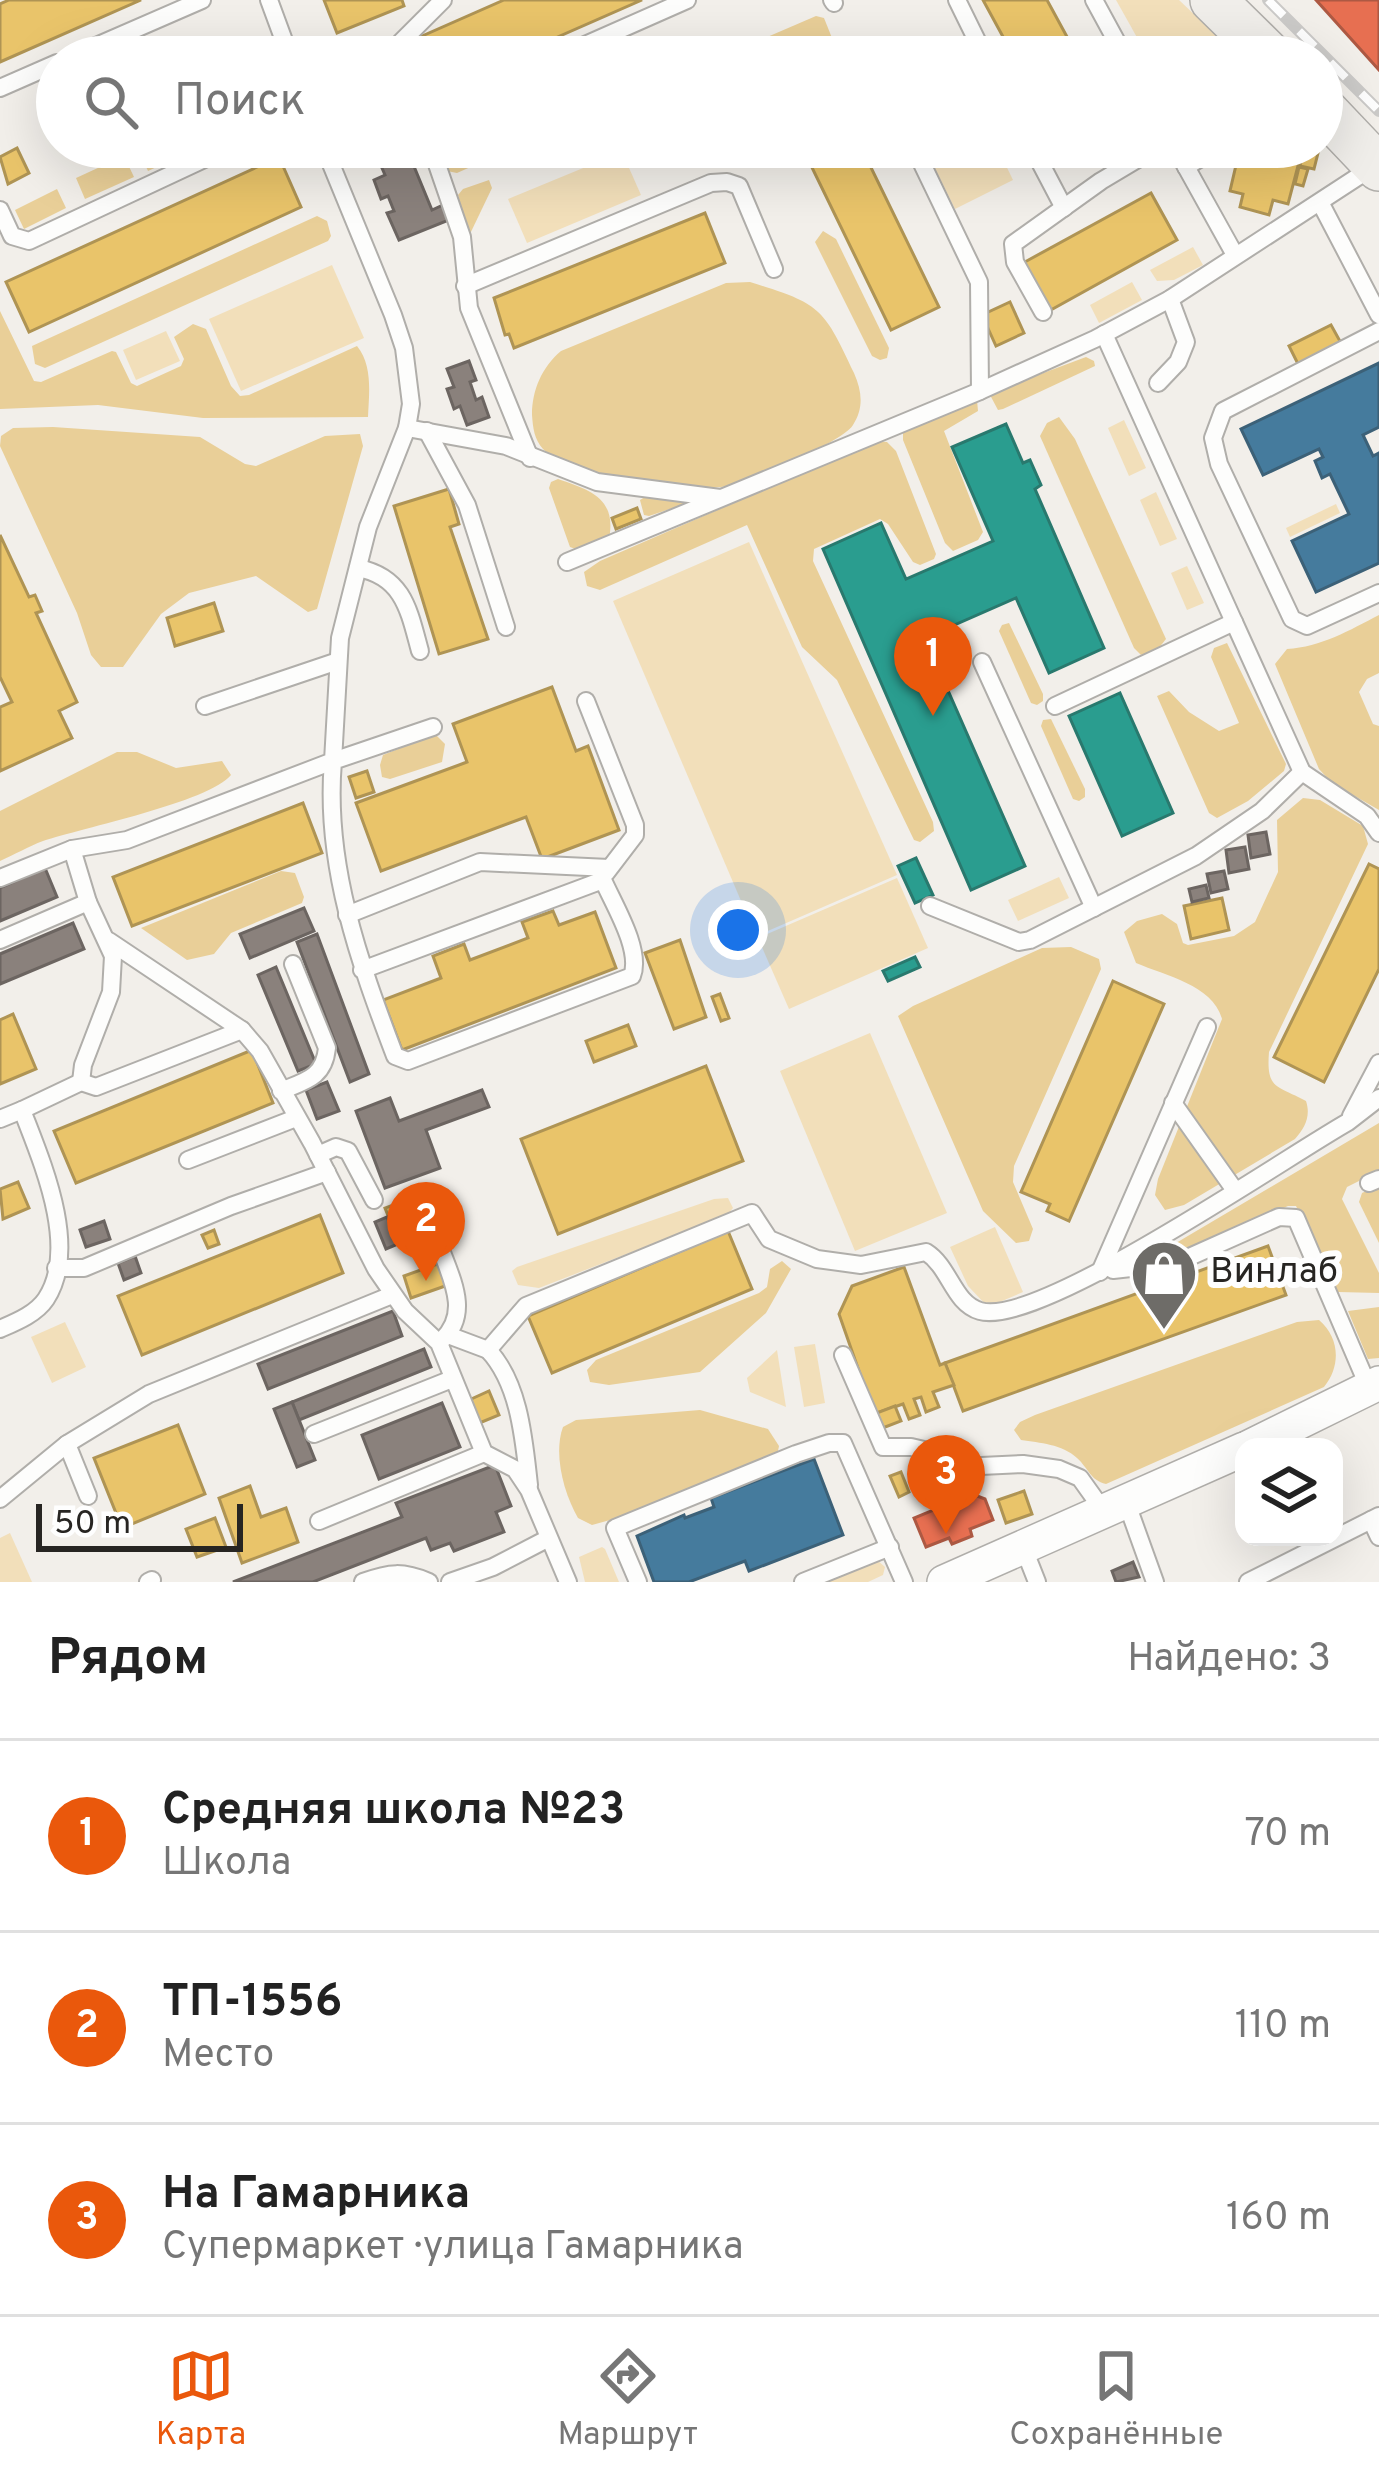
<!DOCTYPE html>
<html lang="ru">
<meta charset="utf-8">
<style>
body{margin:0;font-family:Overpass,sans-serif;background:#f2f2f2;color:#222}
.controls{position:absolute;right:36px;bottom:36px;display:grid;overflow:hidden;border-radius:24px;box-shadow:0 12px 48px #0002}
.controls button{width:108px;height:108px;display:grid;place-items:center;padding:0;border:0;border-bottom:3px solid #e0e0e0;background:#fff;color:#222;font:60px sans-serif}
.scale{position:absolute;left:36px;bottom:30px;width:207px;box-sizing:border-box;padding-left:12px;border:6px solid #272522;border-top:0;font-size:33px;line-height:42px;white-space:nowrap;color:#272522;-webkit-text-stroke:9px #fefefe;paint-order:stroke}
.you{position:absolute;left:738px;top:930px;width:42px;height:42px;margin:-30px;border:9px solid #fff;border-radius:50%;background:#1a73e8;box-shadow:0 0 0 18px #1a73e833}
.badge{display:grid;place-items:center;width:78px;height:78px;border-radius:50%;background:#ea580c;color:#fff;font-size:39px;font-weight:700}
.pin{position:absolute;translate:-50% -99px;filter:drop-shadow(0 3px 6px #0008)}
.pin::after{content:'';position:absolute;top:63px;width:42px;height:36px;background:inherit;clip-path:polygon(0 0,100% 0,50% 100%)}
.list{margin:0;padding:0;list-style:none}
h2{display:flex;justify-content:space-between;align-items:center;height:156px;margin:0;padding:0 48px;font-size:51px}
h2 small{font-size:39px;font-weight:400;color:#767676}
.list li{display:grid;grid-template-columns:78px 1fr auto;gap:36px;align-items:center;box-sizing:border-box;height:192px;padding:0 48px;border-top:3px solid #e0e0e0}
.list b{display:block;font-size:45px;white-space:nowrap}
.list p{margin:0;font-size:39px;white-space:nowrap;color:#767676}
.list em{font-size:39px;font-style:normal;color:#767676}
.icon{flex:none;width:66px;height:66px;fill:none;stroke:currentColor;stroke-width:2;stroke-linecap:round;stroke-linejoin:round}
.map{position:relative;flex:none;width:1379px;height:1582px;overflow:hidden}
.search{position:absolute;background:#fff;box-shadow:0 12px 48px #0002;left:36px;right:36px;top:36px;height:132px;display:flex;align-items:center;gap:30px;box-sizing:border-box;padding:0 42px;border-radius:66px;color:#767676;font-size:45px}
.sheet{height:732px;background:#fff}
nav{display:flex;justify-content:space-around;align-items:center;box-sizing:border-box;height:168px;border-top:3px solid #e0e0e0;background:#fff;font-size:33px;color:#767676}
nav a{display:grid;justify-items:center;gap:6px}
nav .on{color:#ea580c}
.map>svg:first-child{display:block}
</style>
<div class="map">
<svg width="1379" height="1582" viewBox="0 0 1379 1582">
<rect width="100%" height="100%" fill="#f2efea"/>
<!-- green -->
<g fill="#f2dfba">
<path d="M1116,0H1179L1239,57H1148Z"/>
<path d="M924,147H997L1013,180L955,209Z"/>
<path d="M622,152L641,195L527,243L508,199Z"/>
<path d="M1193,247L1203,265L1174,280L1157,281L1150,270Z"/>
<path d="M332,265L364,338L241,391L209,319Z"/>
<path d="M1132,282L1142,300L1099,323L1090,305Z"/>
<path d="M166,331L180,361L136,380L123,350Z"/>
<path d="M1124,420L1146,468L1129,476L1108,428Z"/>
<path d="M1156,492L1177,539L1160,546L1140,500Z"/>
<path d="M1336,504L1340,513L1290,537L1286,528Z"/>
<path d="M749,542L897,875L756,936L613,601Z"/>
<path d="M1187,566L1204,603L1187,610L1171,573Z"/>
<path d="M1059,877L1069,898L1018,921L1008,900Z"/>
<path d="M897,878L928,948L789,1009L758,938Z"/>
<path d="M870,1033L947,1213L855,1251L780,1071Z"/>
<path d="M728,1198L733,1208L727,1215L539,1288L518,1285L512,1271L517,1267L714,1199Z"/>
<path d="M995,1227L1023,1292L988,1307L968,1286L950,1247Z"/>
<path d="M65,1322L86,1367L52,1383L31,1337Z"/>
<path d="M815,1344L825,1403L804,1407L794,1347Z"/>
<path d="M777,1350L786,1407L750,1392L747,1378Z"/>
<path d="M10,1533L32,1582H0V1538Z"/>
<path d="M602,1547L605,1549L619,1582H585L579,1557Z"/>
<path d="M877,1560L885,1567L883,1575L868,1582H819Z"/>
</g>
<!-- forest -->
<g fill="#e9cf98">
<path d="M816,16L824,18L834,43L817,57H721Z"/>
<path d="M137,147H176L180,156L148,171Z"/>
<path d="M438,147H474L475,165L457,173L447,171Z"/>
<path d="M124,156L134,177L85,199L76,178Z"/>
<path d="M489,180L492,188L469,236L458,195L463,189Z"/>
<path d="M57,189L66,208L24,229L15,210Z"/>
<path d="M317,216L327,221L331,236L328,241L45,368L35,364L32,346Z"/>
<path d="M823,231L836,239L889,348L887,358L880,360L872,356L815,242Z"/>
<path d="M750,282C820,304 823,306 854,373C862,391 864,408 853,425C842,443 744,484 721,487C687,492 566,474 543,449C534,439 533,428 532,415C532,390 542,367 561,351L726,283Z"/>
<path d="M0,311L34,381L41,382L112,351L116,352L131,383L137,386L181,366L184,359L174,337L193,324L206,329L231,386L240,396L249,395L357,346C373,366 369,393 368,417L203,418L98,405L0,409Z"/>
<path d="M1086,357L1094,361L1095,366L1003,409L998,410L990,395L995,391Z"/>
<path d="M977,400L978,411L944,431L983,532L978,540L953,551L945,543L903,440V430Z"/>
<path d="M1059,417L1075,439L1166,639L1158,649L1141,655L1134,648L1040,436L1047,423Z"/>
<path d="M53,427L200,437L245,464L256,466L325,436L360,434L363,446L317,609L308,612L256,576L189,593L161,614L123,667H101L91,655L77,613L0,446L1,436L13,428Z"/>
<path d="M876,441L887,442L896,451L936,554L934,559L920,565L913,562L888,524L880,519L814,549L813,561L933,822L934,831L920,842L914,840L837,680L802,647L747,525L600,590L587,586L584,572L600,561Z"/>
<path d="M558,479C590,490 617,498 609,539L578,550L570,547L549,488L551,482Z"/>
<path d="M645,497L683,501L688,503L649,516L644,515L640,500Z"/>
<path d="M1379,615V673L1367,679L1359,692L1373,724L1379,726V810L1332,783L1319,769L1275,664L1287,649C1321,647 1350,630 1379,615Z"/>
<path d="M1009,623L1043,694V701L1037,705L1031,703L999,631L1002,625Z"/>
<path d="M1227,643L1286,764L1284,771L1248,801L1217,818L1209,813L1157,696L1169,691L1189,712L1219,731L1239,723L1211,657L1214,648Z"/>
<path d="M1051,719L1085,789V797L1079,801L1073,799L1041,726L1043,720Z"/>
<path d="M435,734L445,744L442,762L390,779L382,777L380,765L383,755Z"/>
<path d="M117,752H137L176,768L222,761L231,775C209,802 82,828 43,841C29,846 14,855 0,861V811Z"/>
<path d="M1303,798L1320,800L1363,826L1368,844L1269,1052C1266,1090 1277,1085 1306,1101C1311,1116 1305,1128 1295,1139L1184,1205L1165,1210L1155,1195L1158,1179L1222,1019C1213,985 1166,976 1136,963L1124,932L1137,921L1162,914L1177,924L1183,943L1188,945L1234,936L1255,922L1278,872L1277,820Z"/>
<path d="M281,871L295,873L304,897L302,903L231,933L214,954L187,960L141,928Z"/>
<path d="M1071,947L1099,959L1101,969L1014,1166L1013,1182L1033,1229L1029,1241L1016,1243L983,1211L898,1016L913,1006L1042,948Z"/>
<path d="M1379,1123V1171L1347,1187L1342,1199L1379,1273V1293L1338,1292L1296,1206H1288L1176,1255L1157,1259L1154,1256Z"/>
<path d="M1379,1185V1243L1359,1202L1362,1193Z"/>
<path d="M782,1261L791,1269L766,1313L700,1372L609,1385L590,1382L587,1370L596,1360L759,1293L767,1287L770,1269Z"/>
<path d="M1379,1307V1358L1368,1359L1348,1311Z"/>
<path d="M1319,1320C1340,1338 1341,1366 1324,1387L1106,1484C1090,1480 1089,1469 1077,1458C1062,1444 1040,1443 1021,1440L1014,1430L1020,1422L1035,1415L1297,1322Z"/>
<path d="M700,1410L768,1429L779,1446L777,1456L610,1520L592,1525L578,1518C564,1494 553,1454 563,1427L576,1420Z"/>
</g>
<!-- homes -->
<g fill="#e9c46a" stroke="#af9454" stroke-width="3">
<path d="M9,0H141L0,62V4Z"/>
<path d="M324,0H402L404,6L337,33Z"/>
<path d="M504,0H642L512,57H429L420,37Z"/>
<path d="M983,0H1047L1078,57H1014Z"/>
<path d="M802,147H861L939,307L891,330Z"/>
<path d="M1255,147H1303L1288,204L1273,200L1269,215L1240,207L1243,194L1230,191L1237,161L1246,163Z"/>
<path d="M17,148L29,173L8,184L0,157Z"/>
<path d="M1304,149L1318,153L1314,169L1300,166Z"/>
<path d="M279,157L301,207L29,332L6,282Z"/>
<path d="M1299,167L1308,169L1303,186L1295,184Z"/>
<path d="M1151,193L1177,240L1049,311L1023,263Z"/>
<path d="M705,213L725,263L514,348L509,334L505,335L494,298Z"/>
<path d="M1010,302L1024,333L996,346L982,315Z"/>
<path d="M1331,325L1341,343L1298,364L1289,346Z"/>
<path d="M449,489L459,524L450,527L488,639L439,654L394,506Z"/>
<path d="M637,508L641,519L616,529L612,518Z"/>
<path d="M0,535L29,597L35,595L42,611L36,613L77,702L59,711L72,738L0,771V707L12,702L0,677Z"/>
<path d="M214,603L223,631L175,646L167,618Z"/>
<path d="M552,687L576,751L588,746L619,830L542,859L526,817L381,871L356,803L467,762L453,724Z"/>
<path d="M367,771L374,792L356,798L349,777Z"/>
<path d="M303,803L322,853L132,926L113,877Z"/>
<path d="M1369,864L1379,869V969L1324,1082L1274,1057Z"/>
<path d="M1222,898L1229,930L1191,939L1184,906Z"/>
<path d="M553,911L559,925L595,912L616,968L402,1050L383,1000L441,978L433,956L464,944L470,960L528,938L522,922Z"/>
<path d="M680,940L706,1017L674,1029L645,953Z"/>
<path d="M1113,981L1164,1004L1069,1221L1047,1211L1050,1204L1021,1192Z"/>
<path d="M720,994L729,1018L721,1021L712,997Z"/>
<path d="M13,1014L36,1069L0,1084V1020Z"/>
<path d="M628,1025L636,1046L594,1062L586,1041Z"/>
<path d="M252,1050L273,1103L76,1183L54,1131Z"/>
<path d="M706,1066L743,1161L558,1234L521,1139Z"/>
<path d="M18,1182L29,1208L3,1219L0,1189Z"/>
<path d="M412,1198L422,1225L396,1235L385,1208Z"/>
<path d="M320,1215L343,1273L142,1355L118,1296Z"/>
<path d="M214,1230L219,1244L208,1248L202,1235Z"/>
<path d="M728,1231L752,1289L552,1373L528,1316Z"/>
<path d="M1268,1246L1286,1295L963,1411L945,1363Z"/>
<path d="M440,1263L448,1285L411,1298L404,1276Z"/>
<path d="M904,1267L940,1365L945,1363L954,1385L933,1392L939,1407L926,1412L921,1397L914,1399L920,1415L909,1419L903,1404L874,1414L839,1314L852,1286Z"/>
<path d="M489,1391L499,1415L477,1424L467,1401Z"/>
<path d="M895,1406L901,1421L880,1429L874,1414Z"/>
<path d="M178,1425L205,1494L122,1528L94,1458Z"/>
<path d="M901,1472L909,1492L899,1497L890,1476Z"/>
<path d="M250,1486L261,1517L286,1508L298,1542L242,1563L219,1498Z"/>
<path d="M1024,1491L1032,1514L1006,1523L998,1500Z"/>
<path d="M215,1518L226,1547L197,1557L186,1529Z"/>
</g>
<!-- shops -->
<g fill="#e76f51" stroke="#ad5943" stroke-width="3">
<path d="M1316,0H1379V70Z"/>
<path d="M972,1494L985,1499L993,1520L970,1529L972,1536L952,1544L949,1538L926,1547L914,1518Z"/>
</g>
<!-- schools -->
<g fill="#2a9d8f" stroke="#29796e" stroke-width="3">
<path d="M1006,424L1023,463L1030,460L1041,485L1035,489L1104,648L1049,673L1016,598L925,638L1025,866L971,890L823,549L881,523L906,579L993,541L952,447Z"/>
<path d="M1120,693L1173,813L1122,836L1069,716Z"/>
<path d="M916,858L933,895L915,903L898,866Z"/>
<path d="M915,957L920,967L888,981L883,971Z"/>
</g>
<!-- public -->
<g fill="#457b9d" stroke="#3c6178" stroke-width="3">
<path d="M1379,363V427L1363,435L1373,456L1379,453V563L1316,592L1292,541L1349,514L1330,474L1322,478L1315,461L1323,457L1319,449L1263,475L1241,429Z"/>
<path d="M814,1459L843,1535L749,1571L745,1561L689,1582H654L637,1536L684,1515L685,1518L714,1507L711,1498Z"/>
</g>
<!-- industry -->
<g fill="#8a817c" stroke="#6c6561" stroke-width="3">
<path d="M361,147H406L432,210L443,205L449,220L399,240L387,213L394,211L388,196L381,199L374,180L385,175L378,159L365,158Z"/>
<path d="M469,361L476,380L470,382L476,400L482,397L489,417L467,425L460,406L454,409L447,389L454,387L447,369Z"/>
<path d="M1266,832L1270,854L1251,858L1248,835Z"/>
<path d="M1245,847L1249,869L1229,873L1226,850Z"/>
<path d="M45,868L57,897L0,921V888Z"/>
<path d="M1224,871L1228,889L1211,893L1207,874Z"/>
<path d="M1206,885L1209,898L1192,902L1189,889Z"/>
<path d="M304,908L314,931L250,958L240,934Z"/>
<path d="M73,923L84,949L0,984V954Z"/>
<path d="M317,934L369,1074L350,1082L297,942Z"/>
<path d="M276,967L316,1064L298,1071L258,975Z"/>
<path d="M327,1082L339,1111L317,1119L306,1090Z"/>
<path d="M482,1090L489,1107L426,1130L440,1168L385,1188L356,1111L390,1098L399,1121Z"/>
<path d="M387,1217L398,1244L386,1249L375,1222Z"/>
<path d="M104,1221L110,1239L86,1247L80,1230Z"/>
<path d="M135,1256L141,1273L124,1280L118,1263Z"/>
<path d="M393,1311L402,1336L268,1389L258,1364Z"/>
<path d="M424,1349L431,1367L299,1420L292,1402Z"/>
<path d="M292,1402L315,1460L297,1467L274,1409Z"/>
<path d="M442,1403L460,1447L379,1479L362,1435Z"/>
<path d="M495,1465L511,1506L496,1512L504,1532L454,1551L450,1543L431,1550L426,1538L313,1582H233L402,1517L396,1503Z"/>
<path d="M1133,1562L1139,1577L1116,1582L1112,1571Z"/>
</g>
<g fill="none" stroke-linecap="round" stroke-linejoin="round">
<defs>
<g id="service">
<path d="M269,0L290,57"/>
<path d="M832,0L834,3"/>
<path d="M957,0L985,57"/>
<path d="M1094,0L1125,57"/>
<path d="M71,57L202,0"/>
<path d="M394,57L392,51L443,0"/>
<path d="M558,57L687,0"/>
<path d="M842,57L860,51L870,57"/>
<path d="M0,88L57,63"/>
<path d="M431,147L462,237L469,308L530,458"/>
<path d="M914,147L979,282L980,391"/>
<path d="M1032,147L1064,208"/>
<path d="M1175,147L1235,255"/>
<path d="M1186,167L1219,147"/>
<path d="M1321,204L1379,315"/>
<path d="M0,210L12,236L29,241L230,147"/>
<path d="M465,286L711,183L727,182L739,186L774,269"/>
<path d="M1043,312L1015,262L1013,244L1101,181L1158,147"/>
<path d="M1379,331L1223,411L1213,438L1219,464L1292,619L1307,626L1379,593"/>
<path d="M1104,334L1234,622"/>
<path d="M1158,383L1178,362L1186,342L1170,299"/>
<path d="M407,428L506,446L597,482L720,498"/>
<path d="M427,431L467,505L506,627"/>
<path d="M567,562L980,391L1095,339L1170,299L1376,165"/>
<path d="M358,568C404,577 409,611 420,651"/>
<path d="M982,662L1094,908"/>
<path d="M586,701L635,825V835L606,873"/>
<path d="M205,706L335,662"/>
<path d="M1055,706L1234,622L1302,772L1367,816L1379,833"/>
<path d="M72,849L88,902L113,956L111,992L83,1065L81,1082"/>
<path d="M0,878L72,849L127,840L333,761L340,638L368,527L407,428L411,404L404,348L393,315L324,147"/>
<path d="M930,906L1019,942L1030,940L1196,856L1262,811L1302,772"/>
<path d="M347,915L480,862L609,868"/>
<path d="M0,940L88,902"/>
<path d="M109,941L242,1030"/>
<path d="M362,970L603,880C614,905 642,950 632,976L408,1061L395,1056C359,961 324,864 333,761L433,727"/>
<path d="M281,1091C305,1081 324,1078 327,1048L293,964"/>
<path d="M1173,1103L1234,1189"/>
<path d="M1351,1116L1379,1063"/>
<path d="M0,1119L22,1110"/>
<path d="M318,1155L336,1147L348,1151L374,1200"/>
<path d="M188,1160L296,1118"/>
<path d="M1369,1183L1379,1179"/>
<path d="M440,1247C451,1278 471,1313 442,1340"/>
<path d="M56,1268H84L231,1206L327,1172"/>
<path d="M1113,1270L1176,1263L1279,1217L1296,1218L1369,1388"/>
<path d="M1100,1272L1207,1027"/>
<path d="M0,1329C16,1322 36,1314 46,1299C80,1247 41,1160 22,1110L81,1082L96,1087L242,1030L260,1051L312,1143L376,1269L405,1311L439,1343L484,1453L515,1469L529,1490L568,1582"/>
<path d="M448,1335L488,1350L526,1306L752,1213L769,1239L817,1259L861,1265L926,1252C950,1267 953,1303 980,1311C1039,1328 1284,1158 1348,1122L1379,1098"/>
<path d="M488,1350C520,1384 524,1441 529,1485"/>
<path d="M843,1355L883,1447H911L941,1454L960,1467L1023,1464L1059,1469L1080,1478L1105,1513"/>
<path d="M314,1434L452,1379"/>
<path d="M67,1444L88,1496"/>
<path d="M0,1499L67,1444L149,1394L392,1295"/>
<path d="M1127,1504L1155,1582"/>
<path d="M1371,1520L1379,1537"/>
<path d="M319,1521L484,1453"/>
<path d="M1024,1549L1037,1582"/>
<path d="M148,1582L152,1580"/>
<path d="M363,1582C390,1572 403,1571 429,1582"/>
<path d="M450,1582L493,1567L547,1539"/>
<path d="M638,1582L615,1528L796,1454L829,1443H843L904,1582"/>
<path d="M803,1582L890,1547"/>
<path d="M1248,1582L1379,1516"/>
</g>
<g id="minor">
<path d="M1249,1447L1379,1383"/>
<path d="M944,1582L1244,1449"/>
</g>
<g id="secondary">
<path d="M1213,0L1271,57"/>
<path d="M1322,108L1379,168"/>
</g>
</defs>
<!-- service casing -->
<use href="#service" stroke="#b0aeaa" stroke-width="20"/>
<!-- minor casing -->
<use href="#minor" stroke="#b0aeaa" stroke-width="36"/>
<!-- secondary casing -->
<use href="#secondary" stroke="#b0aeaa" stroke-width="48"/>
<!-- service -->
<use href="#service" stroke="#fdfdfc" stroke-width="16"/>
<!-- minor -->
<use href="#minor" stroke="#fdfdfc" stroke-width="33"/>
<!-- secondary -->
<use href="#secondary" stroke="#f0eeea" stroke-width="45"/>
<defs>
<path id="rail" d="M1268,0L1379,111"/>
</defs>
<!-- rail casing -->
<use href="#rail" stroke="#cbcac8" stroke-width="12"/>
<!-- rail -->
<use href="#rail" stroke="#fefefe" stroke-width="8" stroke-dasharray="22" stroke-linecap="butt"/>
</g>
<!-- icons -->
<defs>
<symbol id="shop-pin" viewBox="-11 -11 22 30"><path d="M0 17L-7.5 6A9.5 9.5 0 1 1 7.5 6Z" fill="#6e6c68" stroke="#fefefe"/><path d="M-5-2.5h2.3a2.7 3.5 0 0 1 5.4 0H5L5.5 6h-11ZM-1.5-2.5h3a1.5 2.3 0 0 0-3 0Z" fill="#fff"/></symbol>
</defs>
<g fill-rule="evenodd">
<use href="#shop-pin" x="1126" y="1235" width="76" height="104"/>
</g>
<g text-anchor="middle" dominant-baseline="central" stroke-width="12" stroke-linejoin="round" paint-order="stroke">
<!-- poi labels -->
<g font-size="36" fill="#272522" stroke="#fefefe" text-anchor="start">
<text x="1210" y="1273">Винлаб</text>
</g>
</g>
</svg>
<div class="controls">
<button><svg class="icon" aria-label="layers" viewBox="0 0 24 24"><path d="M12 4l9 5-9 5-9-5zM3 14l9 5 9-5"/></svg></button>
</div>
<div class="scale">50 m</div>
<div class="you"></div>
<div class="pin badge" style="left:933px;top:716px">1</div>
<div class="pin badge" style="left:426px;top:1281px">2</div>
<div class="pin badge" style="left:946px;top:1534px">3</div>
<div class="search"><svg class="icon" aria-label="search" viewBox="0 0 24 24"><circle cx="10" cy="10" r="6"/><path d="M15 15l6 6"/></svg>Поиск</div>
</div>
<section class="sheet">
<h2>Рядом<small>Найдено: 3</small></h2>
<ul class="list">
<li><span class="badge">1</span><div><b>Средняя школа №23</b><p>Школа</p></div><em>70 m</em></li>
<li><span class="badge">2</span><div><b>ТП-1556</b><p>Место</p></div><em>110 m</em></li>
<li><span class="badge">3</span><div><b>На Гамарника</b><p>Супермаркет · улица Гамарника</p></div><em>160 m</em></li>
</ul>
</section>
<nav>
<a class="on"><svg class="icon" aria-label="map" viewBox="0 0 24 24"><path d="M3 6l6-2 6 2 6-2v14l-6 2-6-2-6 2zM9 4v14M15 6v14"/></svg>Карта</a>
<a><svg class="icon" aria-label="directions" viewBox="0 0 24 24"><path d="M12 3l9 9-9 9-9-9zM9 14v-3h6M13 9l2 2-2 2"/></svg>Маршрут</a>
<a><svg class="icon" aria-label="saved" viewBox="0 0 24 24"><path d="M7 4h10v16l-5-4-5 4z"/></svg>Сохранённые</a>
</nav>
